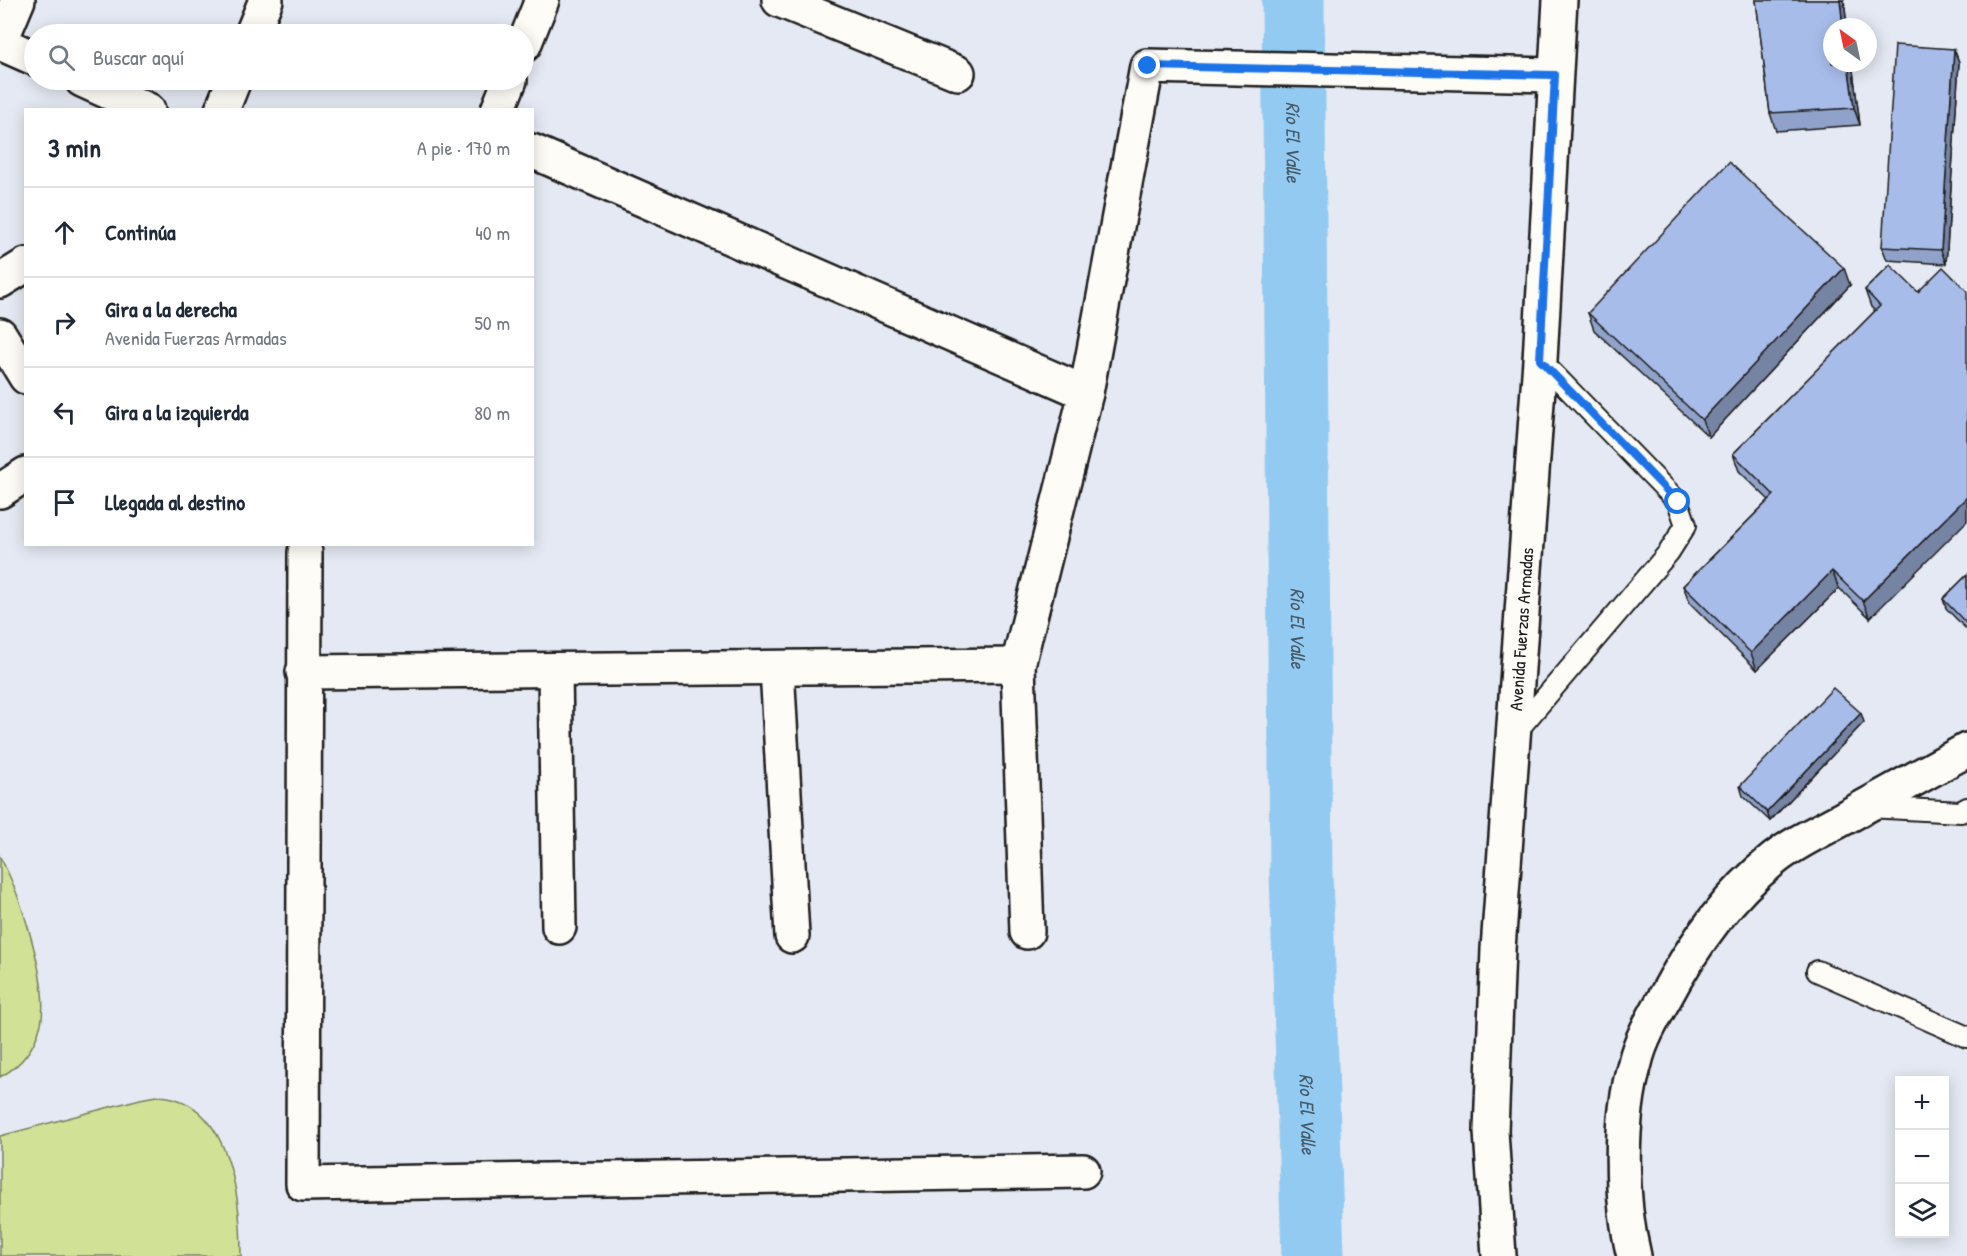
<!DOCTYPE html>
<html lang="es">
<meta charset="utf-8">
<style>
body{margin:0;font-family:"Patrick Hand",sans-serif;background:#f6f6f7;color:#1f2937}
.controls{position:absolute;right:18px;bottom:18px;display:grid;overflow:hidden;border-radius:0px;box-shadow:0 3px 15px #0003}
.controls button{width:54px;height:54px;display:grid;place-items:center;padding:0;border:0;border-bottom:2px solid #e0e1e3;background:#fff;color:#1f2937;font:30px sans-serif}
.compass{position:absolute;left:1823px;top:18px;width:54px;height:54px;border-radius:50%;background:#fff;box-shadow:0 3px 15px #0003;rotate:327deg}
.stop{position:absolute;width:18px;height:18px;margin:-14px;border:4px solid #1a73e8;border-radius:50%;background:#fff}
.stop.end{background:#1a73e8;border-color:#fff;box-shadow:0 2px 6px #0008}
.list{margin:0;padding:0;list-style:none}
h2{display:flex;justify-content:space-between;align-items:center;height:78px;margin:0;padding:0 24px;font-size:26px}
h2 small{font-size:20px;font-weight:400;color:#747a83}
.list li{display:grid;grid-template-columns:39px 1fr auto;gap:18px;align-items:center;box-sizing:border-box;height:90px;padding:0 24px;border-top:2px solid #e0e1e3}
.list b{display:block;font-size:22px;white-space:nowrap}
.list p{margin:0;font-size:20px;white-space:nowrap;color:#747a83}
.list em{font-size:20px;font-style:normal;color:#747a83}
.icon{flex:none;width:33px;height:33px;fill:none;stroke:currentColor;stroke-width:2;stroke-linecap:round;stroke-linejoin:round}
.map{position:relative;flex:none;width:1967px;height:1256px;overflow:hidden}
.search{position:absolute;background:#fff;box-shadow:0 3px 15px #0003;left:24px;top:24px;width:510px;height:66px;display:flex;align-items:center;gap:15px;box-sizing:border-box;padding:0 21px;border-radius:33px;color:#747a83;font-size:22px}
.panel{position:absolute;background:#fff;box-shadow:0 3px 15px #0003;left:24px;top:108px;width:510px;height:438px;border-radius:0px}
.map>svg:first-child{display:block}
</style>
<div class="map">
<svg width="1967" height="1256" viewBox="0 0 1967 1256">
<rect width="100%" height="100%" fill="#e4e9f3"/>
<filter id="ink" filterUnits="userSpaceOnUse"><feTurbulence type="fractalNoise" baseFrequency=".0167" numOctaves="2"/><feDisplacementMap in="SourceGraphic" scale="12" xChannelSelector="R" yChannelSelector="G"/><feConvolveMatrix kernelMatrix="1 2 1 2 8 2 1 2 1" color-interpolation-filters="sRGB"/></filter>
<g filter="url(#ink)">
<!-- green -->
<g fill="#d1e296" stroke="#767f59" stroke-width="1.5">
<path d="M0,857C20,893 50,984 41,1024C35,1047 21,1066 0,1077Z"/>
<path d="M156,1096C230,1097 241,1199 241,1256H0V1136L140,1099Z"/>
</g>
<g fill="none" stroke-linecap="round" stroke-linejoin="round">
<!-- river -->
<path stroke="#92caf1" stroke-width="63" id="s1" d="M1293,0L1301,873L1313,1256"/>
<defs>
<g id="lane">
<path d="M1515,733L1669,552L1686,525L1678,502L1540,360"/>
<path d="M1868,807L1961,812L1967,808"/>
<path d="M1817,971L1967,1037"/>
</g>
<g id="street">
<path d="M779,0L958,73"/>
<path d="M252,34L266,0"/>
<path d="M0,43L18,0"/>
<path d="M0,43L34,58"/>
<path d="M524,45L542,0"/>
<path d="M82,80L148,110"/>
<path d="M222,110L234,80"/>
<path d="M498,110L510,80"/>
<path d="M532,151L1086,393"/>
<path d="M0,281L26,265"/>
<path d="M0,335L26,377"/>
<path d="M0,491L26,474"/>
<path d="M305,552L303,1184L1083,1171"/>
<path d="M777,668L792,936"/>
<path d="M555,670L559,927"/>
<path d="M303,672L1018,665"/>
<path d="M1027,932L1018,665L1086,393L1147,66L1555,75"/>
<path id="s2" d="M1499,1256L1491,1131L1498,949L1540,360L1560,0"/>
<path d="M1634,1256C1620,1200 1619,1119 1635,1063C1640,1041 1652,1020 1663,1001C1691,948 1726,897 1774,859C1795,842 1820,831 1844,818C1885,795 1926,773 1967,750"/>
</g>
</defs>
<!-- lane casing -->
<use href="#lane" stroke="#1c1c1c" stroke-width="24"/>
<!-- street casing -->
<use href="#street" stroke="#1c1c1c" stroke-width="38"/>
<!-- lane -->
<use href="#lane" stroke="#fdfcf7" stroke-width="20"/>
<!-- street -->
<use href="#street" stroke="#fdfcf7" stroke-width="33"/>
</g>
<!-- wall -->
<g fill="#90a2c9" stroke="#1c1c1c" stroke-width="1.5">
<path d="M1756,0H1844L1847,27H1832L1852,63L1860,125L1776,131L1770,113Z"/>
<path d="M1954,49L1959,62L1946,264L1887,260L1882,247Z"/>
<path d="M1890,265L1870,618L1839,588L1757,670L1690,603L1683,586L1769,500L1739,471L1733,454L1875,311L1871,307L1865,290Z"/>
<path d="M1850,285L1709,437L1594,330L1588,313Z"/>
<path d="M1967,575V630L1946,608L1943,599Z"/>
<path d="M1864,722L1770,821L1743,796L1740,786Z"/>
</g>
<!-- shaded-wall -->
<g fill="#7684a4" stroke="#1c1c1c" stroke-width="1.5">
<path d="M1840,0H1844L1847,27H1843Z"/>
<path d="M1954,49L1959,62L1946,264L1941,250Z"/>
<path d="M1848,63H1852L1860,125L1854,108Z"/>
<path d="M1844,268L1850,285L1709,437L1702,420Z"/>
<path d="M1967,497V521L1870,618L1863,601Z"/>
<path d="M1832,571L1839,588L1757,670L1751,653Z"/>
<path d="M1861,713L1864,722L1770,821L1767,812Z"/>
</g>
<!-- building -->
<g fill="#a8bcea" stroke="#1c1c1c" stroke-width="1.5">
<path d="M1756,0H1840L1843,27H1832V63H1848L1854,108L1770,113Z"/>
<path d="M1895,45L1954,49L1941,250L1882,247Z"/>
<path d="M1729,162L1844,268L1702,420L1588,313Z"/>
<path d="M1890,265L1918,292L1943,267L1967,291V497L1863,601L1832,571L1751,653L1683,586L1774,495L1733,454L1880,306L1865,290Z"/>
<path d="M1967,575V624L1943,599Z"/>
<path d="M1833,688L1861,713L1767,812L1740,786Z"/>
</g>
</g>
<g fill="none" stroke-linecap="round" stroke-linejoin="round" filter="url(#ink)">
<!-- route -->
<path stroke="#1a73e8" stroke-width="8" d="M1148,66L1555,75L1540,360L1678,502"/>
</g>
<g text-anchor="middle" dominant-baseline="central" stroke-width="6" stroke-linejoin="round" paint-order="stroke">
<!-- street labels -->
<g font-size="18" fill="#1c1c1c" stroke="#fdfcf7">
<text stroke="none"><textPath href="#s2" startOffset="628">Avenida Fuerzas Armadas</textPath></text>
</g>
<!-- water labels -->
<g font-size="20" font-style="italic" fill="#455967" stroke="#fdfcf7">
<text stroke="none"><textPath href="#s1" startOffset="142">Río El Valle</textPath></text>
<text stroke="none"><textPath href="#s1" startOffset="628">Río El Valle</textPath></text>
<text stroke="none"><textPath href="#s1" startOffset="1114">Río El Valle</textPath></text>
</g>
</g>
</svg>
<div class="controls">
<button>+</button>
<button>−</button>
<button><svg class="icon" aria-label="layers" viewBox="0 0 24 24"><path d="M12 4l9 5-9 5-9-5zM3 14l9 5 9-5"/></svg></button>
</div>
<svg class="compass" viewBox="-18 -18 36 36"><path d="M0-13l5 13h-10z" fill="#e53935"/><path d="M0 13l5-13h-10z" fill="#747a83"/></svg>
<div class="stop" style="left:1678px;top:502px"></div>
<div class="stop end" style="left:1148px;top:66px"></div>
<div class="search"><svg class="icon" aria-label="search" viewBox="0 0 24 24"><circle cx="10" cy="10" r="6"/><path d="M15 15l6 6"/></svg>Buscar aquí</div>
<section class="panel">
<h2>3 min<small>A pie · 170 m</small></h2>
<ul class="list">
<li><svg class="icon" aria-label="ahead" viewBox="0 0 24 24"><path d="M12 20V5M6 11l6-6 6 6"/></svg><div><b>Continúa</b></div><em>40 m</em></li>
<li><svg class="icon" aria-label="right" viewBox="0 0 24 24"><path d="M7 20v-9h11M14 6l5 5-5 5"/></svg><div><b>Gira a la derecha</b><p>Avenida Fuerzas Armadas</p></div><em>50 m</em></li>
<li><svg class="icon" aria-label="left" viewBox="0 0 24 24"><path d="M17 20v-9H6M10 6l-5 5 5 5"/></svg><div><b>Gira a la izquierda</b></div><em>80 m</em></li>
<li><svg class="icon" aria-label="arrive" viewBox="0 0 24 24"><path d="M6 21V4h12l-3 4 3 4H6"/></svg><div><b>Llegada al destino</b></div></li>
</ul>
</section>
</div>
